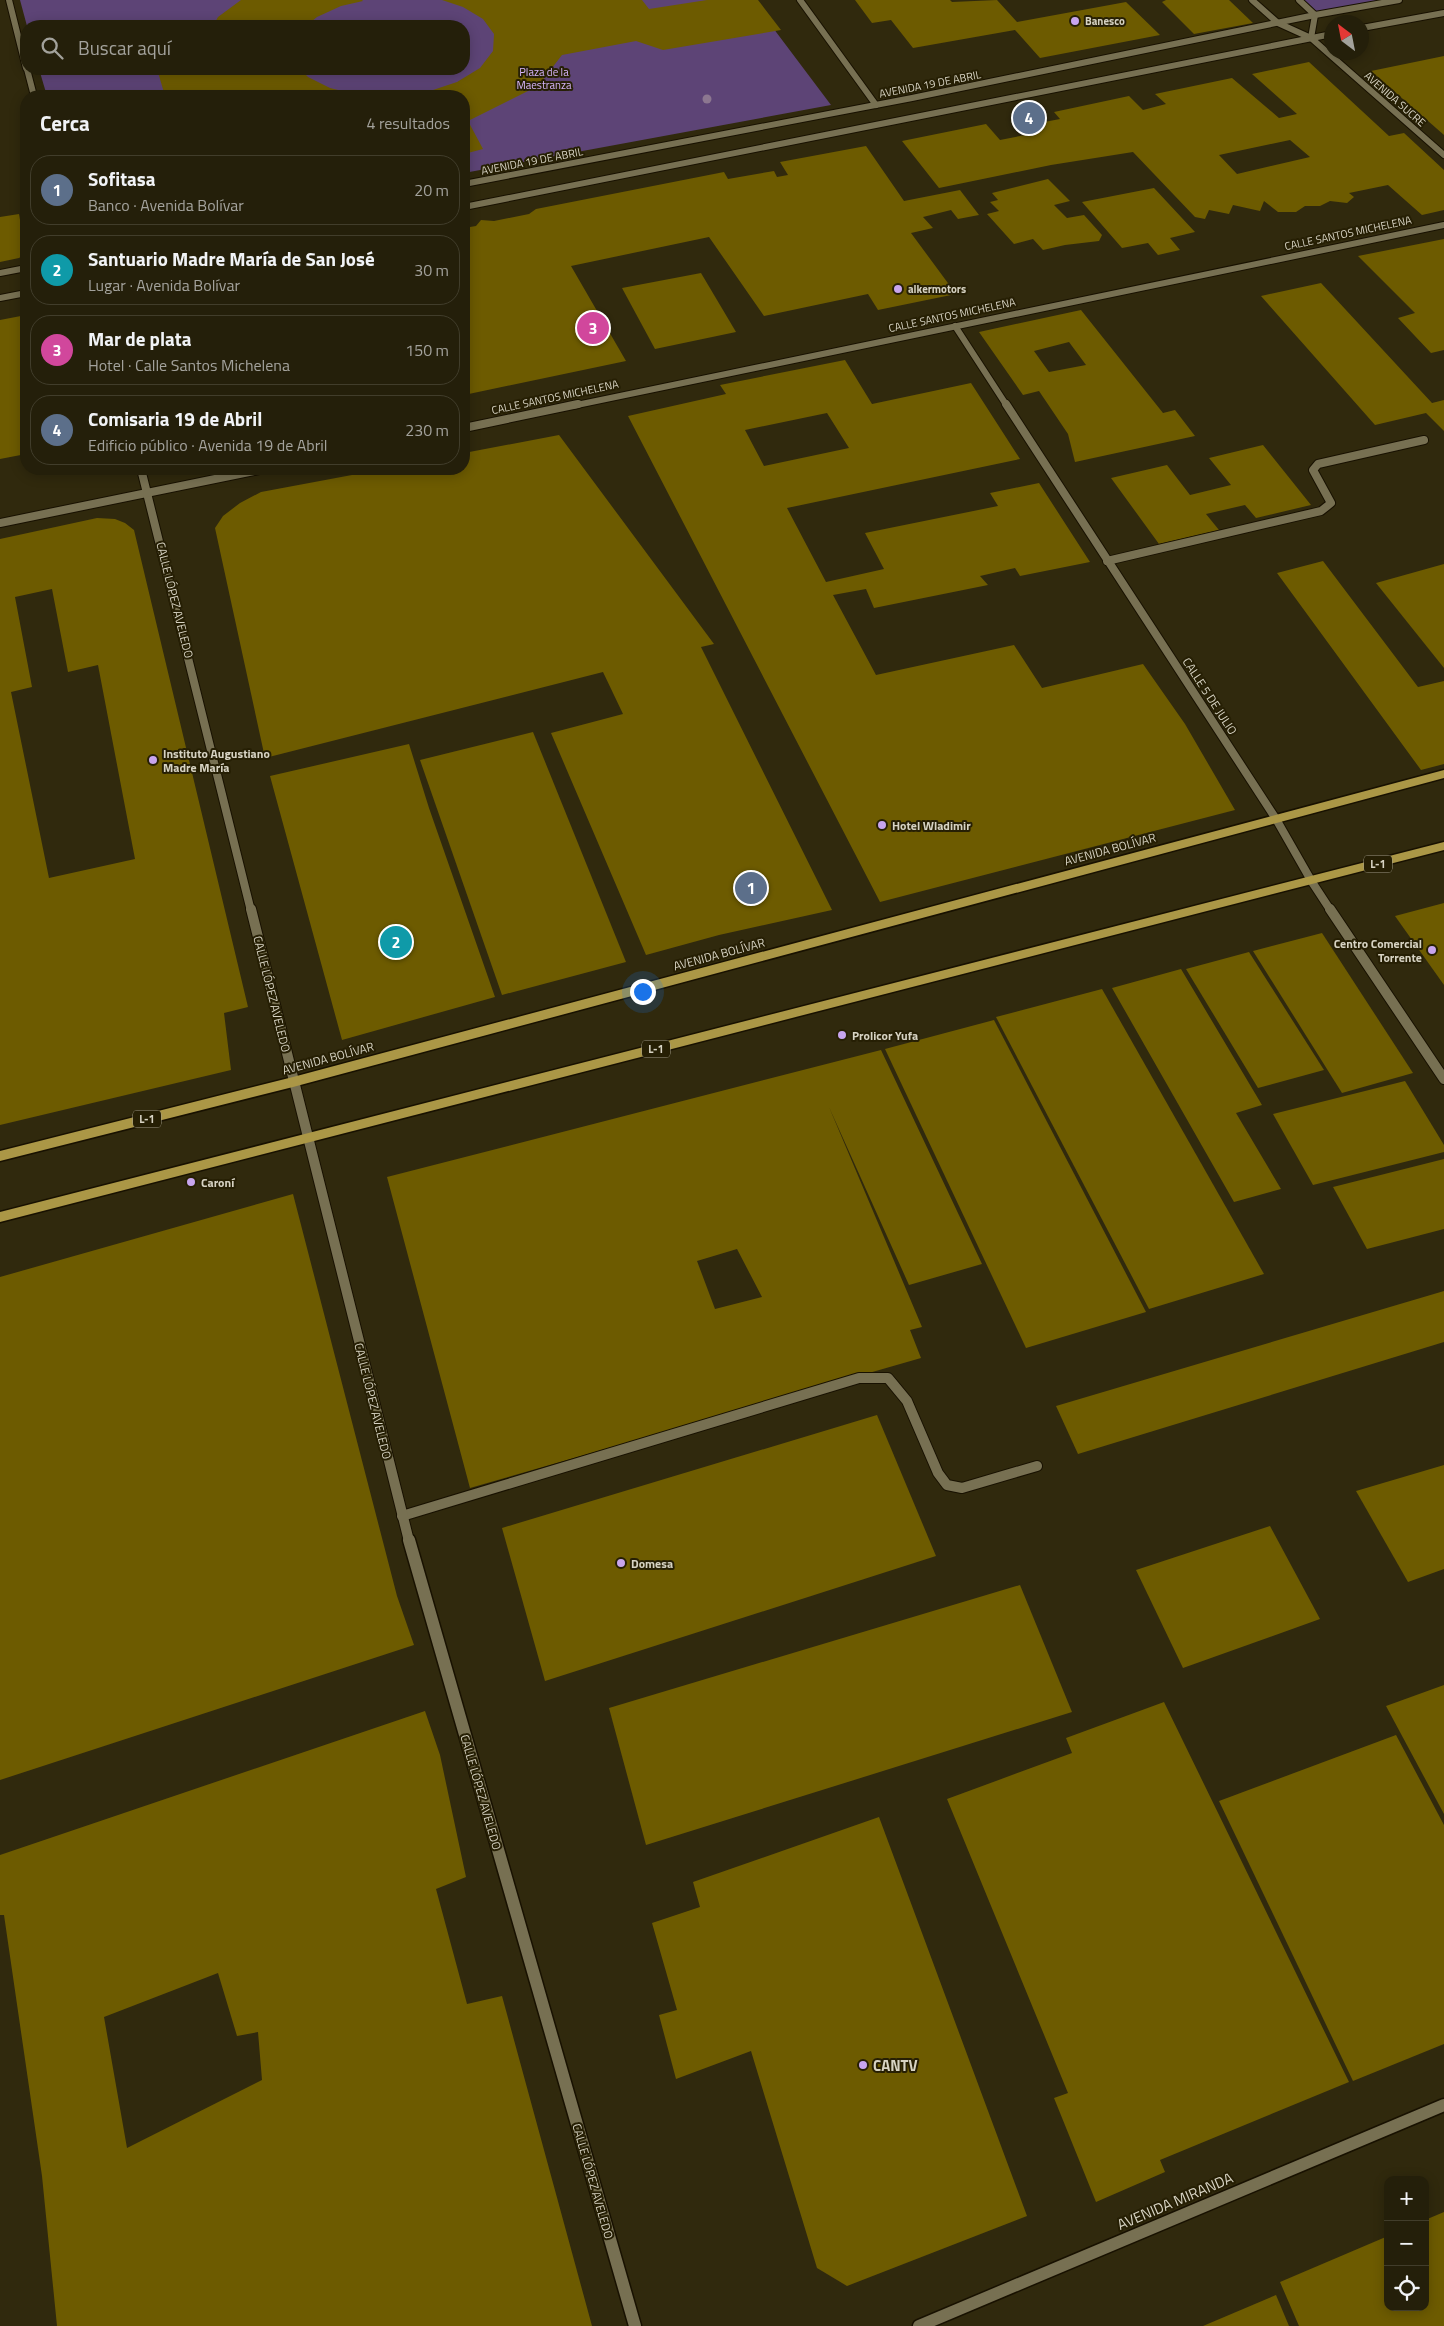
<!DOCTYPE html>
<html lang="es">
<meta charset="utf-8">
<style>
body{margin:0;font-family:"Titillium Web",sans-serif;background:#2c2713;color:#f1f3f6}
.controls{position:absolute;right:15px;bottom:15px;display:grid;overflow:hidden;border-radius:10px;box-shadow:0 2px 12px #0003}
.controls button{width:45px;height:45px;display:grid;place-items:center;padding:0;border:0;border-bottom:1px solid #413d2b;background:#241f0a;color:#f1f3f6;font:25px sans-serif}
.compass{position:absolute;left:1324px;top:15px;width:45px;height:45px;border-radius:50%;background:#241f0a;box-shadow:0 2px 12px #0003;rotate:328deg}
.you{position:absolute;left:642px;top:991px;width:18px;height:18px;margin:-12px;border:4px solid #fff;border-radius:50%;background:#1a73e8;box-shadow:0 0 0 8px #1a73e833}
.badge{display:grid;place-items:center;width:32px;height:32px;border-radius:50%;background:#8c9099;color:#fff;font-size:16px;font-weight:700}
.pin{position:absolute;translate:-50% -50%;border:2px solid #fff;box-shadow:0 1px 5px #0006}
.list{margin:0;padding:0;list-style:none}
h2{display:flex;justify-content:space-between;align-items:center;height:65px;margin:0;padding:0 20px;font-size:21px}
h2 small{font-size:16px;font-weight:400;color:#a3a29c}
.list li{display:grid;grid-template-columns:32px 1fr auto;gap:15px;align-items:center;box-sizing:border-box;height:70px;margin:0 10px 10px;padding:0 10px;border:1px solid #413d2b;border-radius:20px}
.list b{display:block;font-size:19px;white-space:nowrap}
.list p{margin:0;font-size:16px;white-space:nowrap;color:#a3a29c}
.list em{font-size:16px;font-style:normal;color:#a3a29c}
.icon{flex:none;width:28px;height:28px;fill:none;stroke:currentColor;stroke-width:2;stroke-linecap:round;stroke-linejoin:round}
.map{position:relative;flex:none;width:1444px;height:2326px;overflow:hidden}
.search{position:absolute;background:#241f0a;box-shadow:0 2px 12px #0003;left:20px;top:20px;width:450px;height:55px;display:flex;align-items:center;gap:12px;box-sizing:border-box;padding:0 18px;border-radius:20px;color:#a3a29c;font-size:19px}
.panel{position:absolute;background:#241f0a;box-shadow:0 2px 12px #0003;left:20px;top:90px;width:450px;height:385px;border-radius:20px}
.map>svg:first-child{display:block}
</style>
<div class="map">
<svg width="1444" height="2326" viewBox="0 0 1444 2326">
<rect width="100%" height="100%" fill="#30290d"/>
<!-- green -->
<g fill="#5d4476">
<path d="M20,0H752L831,105L464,173V96H47L39,69H464V26H27Z"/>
<path d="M1299,0H1399L1315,15Z"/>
</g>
<!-- building -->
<g fill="#6d5b00" fill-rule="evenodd">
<path d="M241,0H362L363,1L341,6L317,17L306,26H213L218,17Z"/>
<path d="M442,0H642L649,9L707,0H758L781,30L663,50L636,41L562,55L538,86L468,121L483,149L464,154V96H400L427,92L457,82L480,68L493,51L494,34L483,19L463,7Z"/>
<path d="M855,0H950L952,2L997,0L1017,22L1126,2L1160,35L1040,58L1015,30L913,48L891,20L872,23Z"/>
<path d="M1166,0H1229L1253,23L1194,34L1162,2Z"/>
<path d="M1444,56V135L1371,71Z"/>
<path d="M1309,62L1389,136L1404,133L1444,170V210L1422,215L1388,185L1349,193L1354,197L1347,203L1330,201L1320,206H1305L1296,212H1278L1264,201L1260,211L1233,205L1229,214L1209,210L1205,219L1195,217L1133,152L1051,165L939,188L902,141L986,124L1000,140L1025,135L1018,127L1060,119L1054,112L1129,96L1143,110L1166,104L1155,94L1232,78L1279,118L1297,114L1252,74ZM1290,140L1310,157L1237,174L1219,155Z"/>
<path d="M157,69H300L308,77L330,88L362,96H223L219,94L201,96H165Z"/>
<path d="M866,146L904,201L960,190L979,215L958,219L951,210L923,217L933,228L911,233L956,294L878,310L868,294L764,316L709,237L571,266L626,361L464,395V228L476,226L481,220L494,221L529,214L536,209L724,172L728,179L774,171L777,177L788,175L780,162Z"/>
<path d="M1048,179L1070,201L1054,205L1067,218L1084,215L1102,235L1099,241L1065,245L1043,250L1033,239L1014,244L987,214L999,211L990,202L998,200L992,193Z"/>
<path d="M1154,188L1195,232L1170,238L1180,250L1158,255L1148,243L1122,248L1082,202Z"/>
<path d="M19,214L26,253L19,258L0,262V217Z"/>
<path d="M1444,239V350L1431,353L1398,318L1415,313L1358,256Z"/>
<path d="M701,273L736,332L655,349L622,288Z"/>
<path d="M1321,283L1432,403L1444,400V431L1426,413L1375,425L1261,296Z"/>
<path d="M1081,310L1163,413L1175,410L1195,436L1075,462L1068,434L1039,391L1023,395L979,332ZM1069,342L1086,365L1049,372L1034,351Z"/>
<path d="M26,315V454L0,459V320Z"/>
<path d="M845,360L872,404L971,383L1020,459L787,508L826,582L884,569L865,533L998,506L990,493L1039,483L1090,562L1020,576L1015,568L980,576L988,585L874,608L866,589L833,595L876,675L1014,645L1042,688L1143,664L1185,724L1235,810L880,902L628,416L726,394L720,385ZM827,413L849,448L764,466L745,430Z"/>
<path d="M559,435L714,644L701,647L832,910L719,935L646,955L551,733L623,714L603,672L265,758L215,528L223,516L240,503L261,492L384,469H464V453Z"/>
<path d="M1263,445L1311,505L1256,518L1245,505L1206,514L1219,530L1159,544L1111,478L1167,465L1190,495L1231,485L1209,458Z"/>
<path d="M97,518L115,519L125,523L134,530L248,1007L224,1013L231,1070L0,1125V539ZM52,589L68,672L98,665L135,859L49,878L11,692L32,687L15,597Z"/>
<path d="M1323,561L1418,687L1444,681V764L1421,770L1277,573Z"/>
<path d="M1444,564V668L1376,583Z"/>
<path d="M533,732L626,962L502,995L420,760Z"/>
<path d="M409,744L429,808L495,997L342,1040L270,776Z"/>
<path d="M1444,903V985L1395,916Z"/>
<path d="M1322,933L1413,1073L1342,1093L1253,951Z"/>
<path d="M1249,952L1324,1070L1258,1088L1186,969Z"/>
<path d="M1181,969L1262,1105L1236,1113L1281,1189L1234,1202L1112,988Z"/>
<path d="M1102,989L1264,1274L1149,1309L996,1017Z"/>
<path d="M994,1020L1146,1312L1026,1348L885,1049Z"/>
<path d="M881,1050L982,1264L909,1285L829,1107L922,1327L910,1330L921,1358L470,1488L387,1177ZM737,1249L762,1297L715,1309L697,1261Z"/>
<path d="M1405,1081L1444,1145V1152L1313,1185L1273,1114Z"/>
<path d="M1444,1159V1229L1367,1249L1333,1187Z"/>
<path d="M293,1194L397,1596L414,1645L0,1780V1277Z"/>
<path d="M1444,1291V1342L1078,1454L1056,1406Z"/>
<path d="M877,1415L936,1556L545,1681L502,1528Z"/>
<path d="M1444,1465V1569L1408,1582L1356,1491Z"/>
<path d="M1270,1526L1320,1619L1183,1668L1136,1570Z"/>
<path d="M1020,1585L1072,1712L646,1845L609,1708Z"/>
<path d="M1444,1685V1814L1386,1706Z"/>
<path d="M1164,1702L1349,2082L1160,2160L1165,2172L1096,2202L1054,2098L1068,2093L947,1799L1072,1753L1066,1738Z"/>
<path d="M425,1711L440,1755L466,1877L436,1889L467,2004L502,1996L592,2326H57L42,2176L4,1915H0V1855ZM218,1973L237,2036L258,2032L262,2080L127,2148L104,2017Z"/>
<path d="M1396,1735L1444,1825V2044L1353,2081L1219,1801Z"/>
<path d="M879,1817L1027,2216L847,2286L817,2268L751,2051L676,2079L659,2015L677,2010L652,1923L700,1907L693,1882Z"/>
<path d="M1444,2212V2326H1299L1280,2282L1388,2236V2307H1425V2220Z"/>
<path d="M1276,2295L1289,2326H1203Z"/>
</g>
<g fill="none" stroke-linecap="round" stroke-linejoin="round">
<defs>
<path id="lane" d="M402,1516L859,1378H888L907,1401L938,1473L947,1485L962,1488L1037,1466"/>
<g id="street-far3">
<path d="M9,0L26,68"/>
<path d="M800,0L876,105"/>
<path d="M1252,0L1278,23L1311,38L1444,155"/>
<path d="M1299,0L1315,15L1311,38"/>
<path d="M1362,28L1444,13"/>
<path d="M27,69L34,96"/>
<path d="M464,184L912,98L1315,15L1399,0"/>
<path d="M464,207L1332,34"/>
<path d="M0,273L26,268"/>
<path d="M0,298L26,293"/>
<path d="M955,326L1007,406"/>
<path d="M572,406L1444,225"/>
</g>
<g id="street-far2">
<path d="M1006,404L1276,819L1312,882L1331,911"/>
<path d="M464,428L578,404"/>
<path d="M141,469L251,911"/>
<path d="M0,523L264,469"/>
<path d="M1107,561L1321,511L1331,503L1313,470L1318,464L1424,440"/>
</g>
<g id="street-far1">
<path d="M251,909L409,1541"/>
<path d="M1330,909L1444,1079"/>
</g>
<g id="street">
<path d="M409,1540L635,2326"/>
<path d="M919,2326L1444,2105"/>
</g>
<g id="primary">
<path d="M1444,770V778L293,1087L0,1161V1151L293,1077Z"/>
<path d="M1444,842V850L0,1222V1212Z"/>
</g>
</defs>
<!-- lane casing -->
<use href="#lane" stroke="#181100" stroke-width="12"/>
<!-- street-far3 casing -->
<use href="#street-far3" stroke="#181100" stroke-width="8"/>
<!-- street-far2 casing -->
<use href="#street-far2" stroke="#181100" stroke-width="10"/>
<!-- street-far1 casing -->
<use href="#street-far1" stroke="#181100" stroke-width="12"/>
<!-- street casing -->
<use href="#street" stroke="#181100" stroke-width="15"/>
<!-- primary casing -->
<use href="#primary" stroke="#181100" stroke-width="3"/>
<!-- lane -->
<use href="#lane" stroke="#777052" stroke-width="10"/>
<!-- street-far3 -->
<use href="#street-far3" stroke="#777052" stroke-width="6"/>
<!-- street-far2 -->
<use href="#street-far2" stroke="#777052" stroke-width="8"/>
<!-- street-far1 -->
<use href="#street-far1" stroke="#777052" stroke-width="10"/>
<!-- street -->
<use href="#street" stroke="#777052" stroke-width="12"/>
<!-- primary -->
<use href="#primary" fill="#ab9746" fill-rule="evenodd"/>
</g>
<!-- trees -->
<circle fill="#8c7790" cx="707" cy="99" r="4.5"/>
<!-- markers -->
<g fill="#c8a5ee" stroke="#261f04" stroke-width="2">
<circle cx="1075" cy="21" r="5"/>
<circle cx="898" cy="289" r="5"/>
<circle cx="153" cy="760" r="5"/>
<circle cx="882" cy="825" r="5"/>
<circle cx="1432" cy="950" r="5"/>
<circle cx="842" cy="1035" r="5"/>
<circle cx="191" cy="1182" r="5"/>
<circle cx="621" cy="1563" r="5"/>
<circle cx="863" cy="2065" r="5"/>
</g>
<g text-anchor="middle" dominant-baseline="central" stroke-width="4" stroke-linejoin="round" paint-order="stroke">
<!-- far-poi labels -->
<g font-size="11" font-weight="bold" fill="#d7d3c3" stroke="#261f04" text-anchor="start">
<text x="1085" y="21">Banesco</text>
<text x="908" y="289">alkermotors</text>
</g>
<!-- far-park labels -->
<g font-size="11" fill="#d7b6fc" stroke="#261f04">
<text x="544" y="72">Plaza de la<tspan x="544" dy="13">Maestranza</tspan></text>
</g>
<!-- far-street labels -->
<g font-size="11" fill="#d7d3c3" stroke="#261f04">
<text transform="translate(930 84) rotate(-11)">AVENIDA 19 DE ABRIL</text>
<text transform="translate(1395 99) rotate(41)">AVENIDA SUCRE</text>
<text transform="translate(532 161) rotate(-11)">AVENIDA 19 DE ABRIL</text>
<text transform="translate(1348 233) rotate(-12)">CALLE SANTOS MICHELENA</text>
<text transform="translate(952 315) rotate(-12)">CALLE SANTOS MICHELENA</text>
<text transform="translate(555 397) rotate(-12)">CALLE SANTOS MICHELENA</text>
</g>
<!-- shield labels -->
<g fill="#261f04" stroke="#a29d8a" stroke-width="1">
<rect x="1364" y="855.5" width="28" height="17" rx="4"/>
<rect x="642" y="1040.5" width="28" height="17" rx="4"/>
<rect x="133" y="1110.5" width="28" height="17" rx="4"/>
</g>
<g font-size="11" font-weight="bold" fill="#d7d3c3">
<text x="1378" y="864">L-1</text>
<text x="656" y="1049">L-1</text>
<text x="147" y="1119">L-1</text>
</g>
<!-- street labels -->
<g font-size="12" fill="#d7d3c3" stroke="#261f04">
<text transform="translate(175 600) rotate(76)">CALLE LÓPEZ AVELEDO</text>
<text transform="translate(1210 696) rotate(57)">CALLE 5 DE JULIO</text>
<text transform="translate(1110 849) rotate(-15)">AVENIDA BOLÍVAR</text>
<text transform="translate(719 954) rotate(-15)">AVENIDA BOLÍVAR</text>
<text transform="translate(272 994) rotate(76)">CALLE LÓPEZ AVELEDO</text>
<text transform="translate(328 1058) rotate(-15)">AVENIDA BOLÍVAR</text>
<text transform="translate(373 1401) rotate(76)">CALLE LÓPEZ AVELEDO</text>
<text transform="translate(481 1792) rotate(74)">CALLE LÓPEZ AVELEDO</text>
<text transform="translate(593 2181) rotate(74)">CALLE LÓPEZ AVELEDO</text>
</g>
<!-- poi labels -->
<g font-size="12" font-weight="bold" fill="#d7d3c3" stroke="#261f04" text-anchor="start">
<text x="163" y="753">Instituto Augustiano<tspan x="163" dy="14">Madre María</tspan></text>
<text x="892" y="825">Hotel Wladimir</text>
<text x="1422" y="943" text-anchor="end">Centro Comercial<tspan x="1422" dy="14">Torrente</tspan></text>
<text x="852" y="1035">Prolicor Yufa</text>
<text x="201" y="1182">Caroní</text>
<text x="631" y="1563">Domesa</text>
</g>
<!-- near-poi labels -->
<g font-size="15" font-weight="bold" fill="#d7d3c3" stroke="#261f04" text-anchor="start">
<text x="873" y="2065">CANTV</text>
</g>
<!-- near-street labels -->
<g font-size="15" fill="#d7d3c3" stroke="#261f04">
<text transform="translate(1175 2201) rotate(-23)">AVENIDA MIRANDA</text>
</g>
</g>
</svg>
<div class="controls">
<button>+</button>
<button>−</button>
<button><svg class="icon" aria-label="locate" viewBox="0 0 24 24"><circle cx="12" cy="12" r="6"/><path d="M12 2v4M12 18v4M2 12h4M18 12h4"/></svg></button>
</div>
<svg class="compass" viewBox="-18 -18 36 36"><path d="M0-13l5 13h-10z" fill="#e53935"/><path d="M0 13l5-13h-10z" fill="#a3a29c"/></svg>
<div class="you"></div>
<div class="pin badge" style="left:751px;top:888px;background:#5c6f8a">1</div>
<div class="pin badge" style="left:396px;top:942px;background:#0f9aa8">2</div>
<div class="pin badge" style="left:593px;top:328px;background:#d1479c">3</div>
<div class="pin badge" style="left:1029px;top:118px;background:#5c6f8a">4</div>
<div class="search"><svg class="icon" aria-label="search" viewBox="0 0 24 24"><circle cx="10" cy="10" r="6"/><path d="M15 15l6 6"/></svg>Buscar aquí</div>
<section class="panel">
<h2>Cerca<small>4 resultados</small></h2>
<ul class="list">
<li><span class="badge" style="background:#5c6f8a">1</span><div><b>Sofitasa</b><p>Banco · Avenida Bolívar</p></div><em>20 m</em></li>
<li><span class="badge" style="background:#0f9aa8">2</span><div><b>Santuario Madre María de San José</b><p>Lugar · Avenida Bolívar</p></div><em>30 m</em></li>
<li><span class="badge" style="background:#d1479c">3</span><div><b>Mar de plata</b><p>Hotel · Calle Santos Michelena</p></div><em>150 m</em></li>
<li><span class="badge" style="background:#5c6f8a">4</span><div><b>Comisaria 19 de Abril</b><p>Edificio público · Avenida 19 de Abril</p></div><em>230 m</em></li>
</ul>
</section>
</div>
